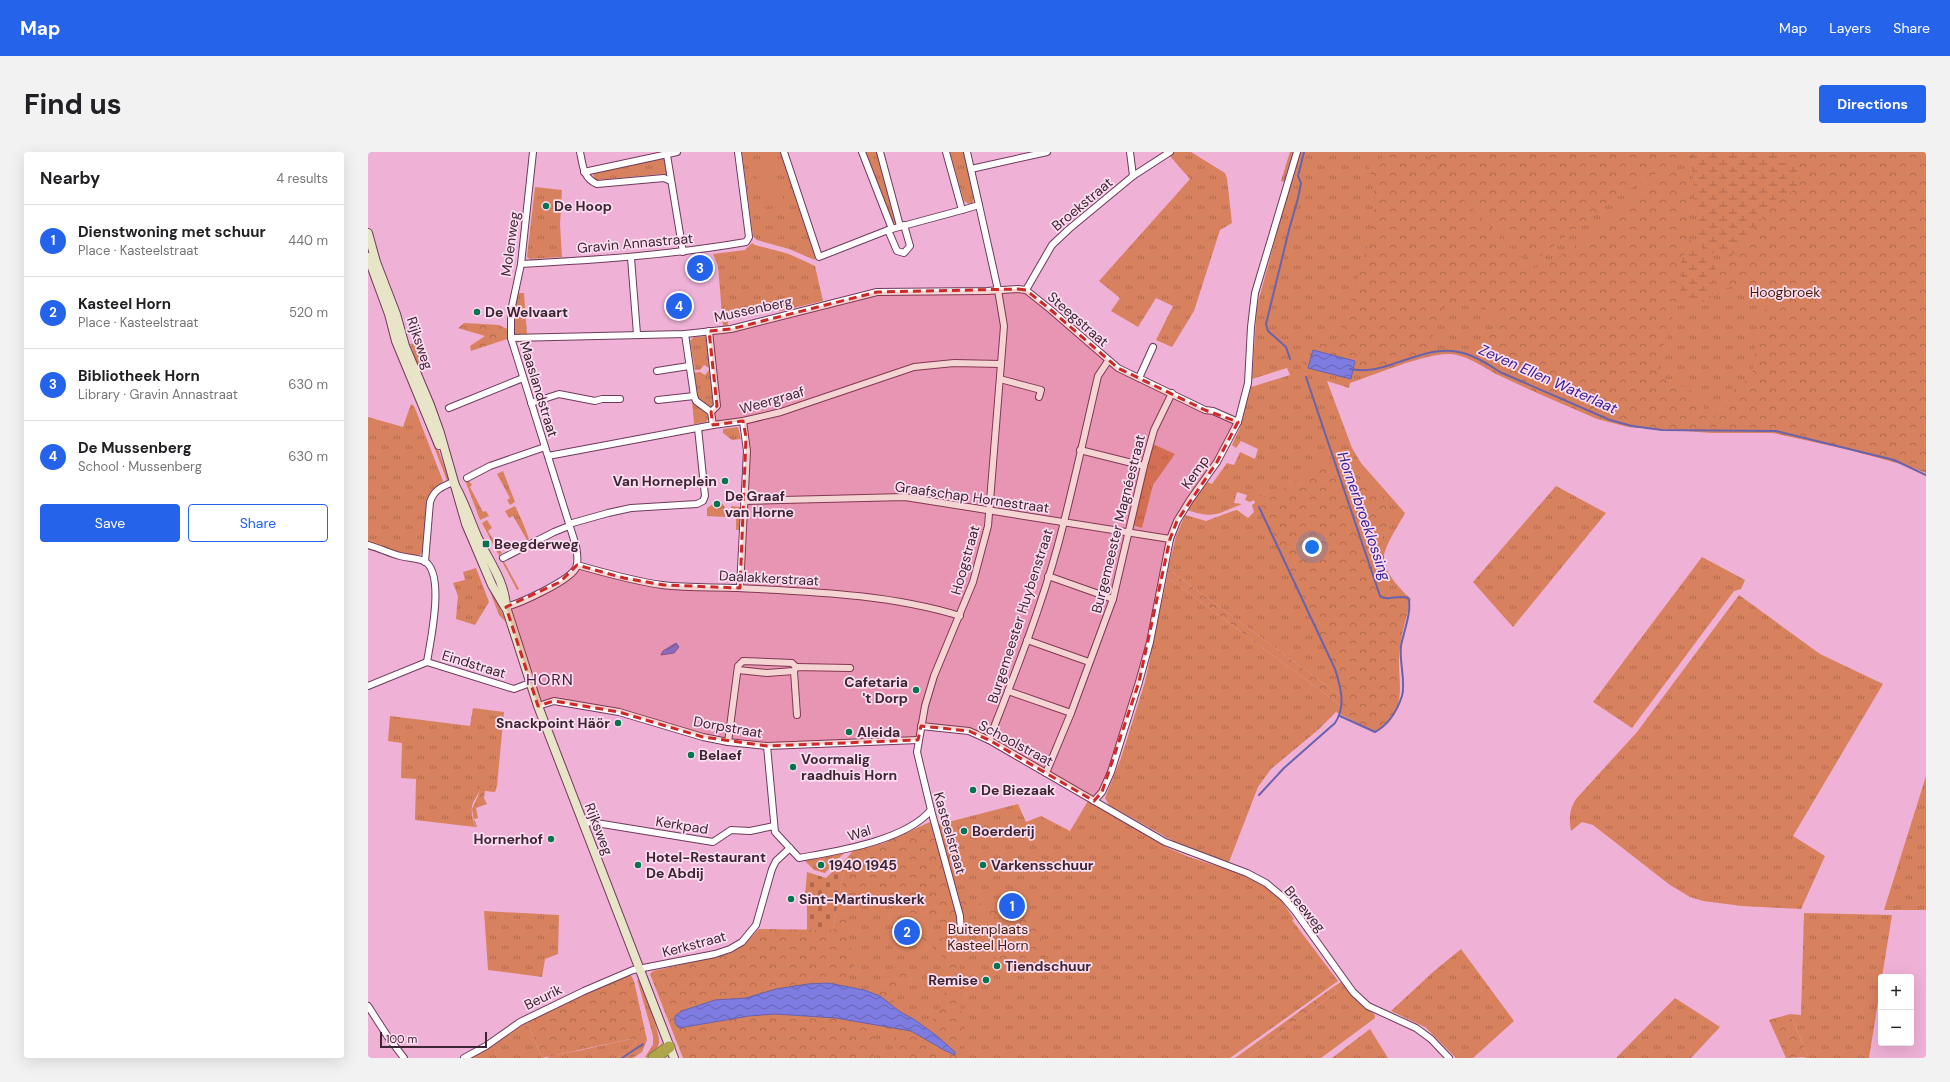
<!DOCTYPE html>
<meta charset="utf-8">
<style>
body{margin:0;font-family:"DM Sans",sans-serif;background:#f2f2f2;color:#202124}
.controls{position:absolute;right:12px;bottom:12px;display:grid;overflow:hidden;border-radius:4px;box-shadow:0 4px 16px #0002}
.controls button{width:36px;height:36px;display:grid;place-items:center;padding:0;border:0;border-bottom:1px solid #e0e0e0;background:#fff;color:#202124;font:20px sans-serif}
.scale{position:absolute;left:12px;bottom:10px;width:107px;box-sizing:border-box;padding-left:4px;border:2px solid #3d2634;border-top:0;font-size:11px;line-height:14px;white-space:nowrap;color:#3d2634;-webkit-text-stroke:3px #fdddf0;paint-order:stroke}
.you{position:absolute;left:944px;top:395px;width:14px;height:14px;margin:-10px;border:3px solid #fff;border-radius:50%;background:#1a73e8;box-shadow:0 0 0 6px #1a73e833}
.badge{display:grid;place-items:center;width:26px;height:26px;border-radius:50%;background:#2563eb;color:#fff;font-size:13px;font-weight:700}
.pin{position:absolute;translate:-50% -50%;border:2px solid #fff;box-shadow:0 1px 4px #0006}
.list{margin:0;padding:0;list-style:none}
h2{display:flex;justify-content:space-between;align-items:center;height:52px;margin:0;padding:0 16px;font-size:17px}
h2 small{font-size:13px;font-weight:400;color:#757577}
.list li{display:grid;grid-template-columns:26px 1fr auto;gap:12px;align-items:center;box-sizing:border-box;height:72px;padding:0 16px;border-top:1px solid #e0e0e0}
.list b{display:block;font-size:15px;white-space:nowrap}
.list p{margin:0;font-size:13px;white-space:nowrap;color:#757577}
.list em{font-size:13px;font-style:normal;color:#757577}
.actions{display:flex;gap:8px;padding:12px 16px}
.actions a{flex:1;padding:9px 0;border:1px solid #2563eb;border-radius:4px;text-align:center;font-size:14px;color:#2563eb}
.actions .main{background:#2563eb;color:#fff}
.map{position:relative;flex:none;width:1558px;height:906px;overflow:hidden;border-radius:4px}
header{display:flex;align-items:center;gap:24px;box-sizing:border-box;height:56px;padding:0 20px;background:#2563eb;color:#fff}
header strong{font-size:19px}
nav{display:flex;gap:22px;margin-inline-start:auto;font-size:14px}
.intro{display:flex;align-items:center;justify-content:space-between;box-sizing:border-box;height:96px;padding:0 24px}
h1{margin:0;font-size:28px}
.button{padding:10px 18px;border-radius:4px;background:#2563eb;color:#fff;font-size:14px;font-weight:700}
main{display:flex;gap:24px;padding:0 24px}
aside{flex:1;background:#fff;border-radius:4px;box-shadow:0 4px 16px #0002}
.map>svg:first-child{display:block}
</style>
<header>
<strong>Map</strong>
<nav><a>Map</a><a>Layers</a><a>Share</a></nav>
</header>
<div class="intro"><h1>Find us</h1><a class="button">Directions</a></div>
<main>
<aside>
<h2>Nearby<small>4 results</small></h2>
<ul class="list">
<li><span class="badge">1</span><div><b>Dienstwoning met schuur</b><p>Place · Kasteelstraat</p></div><em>440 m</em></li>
<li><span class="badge">2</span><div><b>Kasteel Horn</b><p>Place · Kasteelstraat</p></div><em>520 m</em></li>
<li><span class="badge">3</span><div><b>Bibliotheek Horn</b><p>Library · Gravin Annastraat</p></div><em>630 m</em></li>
<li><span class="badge">4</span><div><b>De Mussenberg</b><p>School · Mussenberg</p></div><em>630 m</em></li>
</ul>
<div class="actions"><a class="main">Save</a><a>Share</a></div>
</aside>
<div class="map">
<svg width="1558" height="906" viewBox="0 0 1558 906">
<defs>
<pattern id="grass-tufts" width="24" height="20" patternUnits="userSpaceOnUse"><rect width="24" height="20" fill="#d8815e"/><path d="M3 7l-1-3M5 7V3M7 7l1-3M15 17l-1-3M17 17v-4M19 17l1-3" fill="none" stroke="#b0694e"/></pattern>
<pattern id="forest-crowns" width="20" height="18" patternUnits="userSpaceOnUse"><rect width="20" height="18" fill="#d8815e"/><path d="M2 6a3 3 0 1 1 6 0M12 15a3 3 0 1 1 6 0" fill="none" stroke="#b0694e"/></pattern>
<pattern id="wetland-marsh" width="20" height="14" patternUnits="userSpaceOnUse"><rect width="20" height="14" fill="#d8815e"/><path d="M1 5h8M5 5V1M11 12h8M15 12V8" fill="none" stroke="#b0694e"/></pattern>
<pattern id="cemetery-stones" width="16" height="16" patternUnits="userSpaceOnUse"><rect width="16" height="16" fill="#d8815e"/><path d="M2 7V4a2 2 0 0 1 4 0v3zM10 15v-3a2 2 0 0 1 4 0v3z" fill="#b0694e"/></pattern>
<pattern id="water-waves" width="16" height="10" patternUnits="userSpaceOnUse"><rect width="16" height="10" fill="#7e7ce0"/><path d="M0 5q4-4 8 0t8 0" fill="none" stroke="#6865b6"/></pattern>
</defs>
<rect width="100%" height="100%" fill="#efb1d6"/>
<!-- grass -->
<g fill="url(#grass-tufts)">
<path d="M374,0H414L448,103L447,108L421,97L389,88L385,84Z"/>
<path d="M497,0H510L530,71L527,72L523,68Z"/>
<path d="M582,0H596L606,40L605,51L601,52L596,49Z"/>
<path d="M807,0H823L857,21L859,26L864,71L852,78L826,159L804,195L788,188L805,154L788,146L770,175L743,159L752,146L731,129L822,27L801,3Z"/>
<path d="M922,0H927L917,30L913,29Z"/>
<path d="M933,0H1558L1537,313L1481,297L1128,222C1114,214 1099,204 1083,202C1060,200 1006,223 982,231L981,236L959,229L984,296L993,311L1037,361C1032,371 1015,396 1016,406C1016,421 1033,437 1042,447L968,560L950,578L903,617L890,635L861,710L814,694L741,653L737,646L753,606L777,530L799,425L972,553L974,545L800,417L808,384L817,363L838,369L865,359L869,358L880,366L886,360L884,353L887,351L886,348L882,350L877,348L879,343L869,340L866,351L874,352C849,362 846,367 819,358L839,330L844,332L859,311L866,313L872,300L887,307L890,297L873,289L868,296L864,293L872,276L883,235L922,223L919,216L884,227L889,154L924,25Z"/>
<path d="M294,6L299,9L300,23L294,22L229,28L226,27L225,21Z"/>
<path d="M167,35L194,38L192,72L194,105L162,107L159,105Z"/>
<path d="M384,91L387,93L421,102L447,114L455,149L412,159L409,153L359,166L360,173L355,174L350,114L345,102L377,98Z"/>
<path d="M149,141H156L159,182L148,183C140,175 147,151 149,141Z"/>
<path d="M340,184L344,216H341L336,213L332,218H327L322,189L326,185Z"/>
<path d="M46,191L56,218L49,220L42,200L45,199L42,192Z"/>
<path d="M341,218H344L347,254L344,258L329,246L325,221L332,220L337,223Z"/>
<path d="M324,250L339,261L341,266L338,270L326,272Z"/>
<path d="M43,252L46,254L75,329L67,337L56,398L51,404L32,401L0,390V265L35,275Z"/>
<path d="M62,275L82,330L80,331L59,277Z"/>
<path d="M370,275L373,287L364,288L355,281V277Z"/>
<path d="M785,292L807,302L785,333L774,376L764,373Z"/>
<path d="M135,319L147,350L142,353L139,348L142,346L129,322Z"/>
<path d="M99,327L104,333L102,335L115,360L118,359L121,364L112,368L97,328Z"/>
<path d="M1188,334L1238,361L1145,475L1105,430Z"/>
<path d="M351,348L357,355V365L339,364V356Z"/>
<path d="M147,354C152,364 157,375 161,387L159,388L145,364L141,366L137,359Z"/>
<path d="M363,354L373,355L372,378H368V361L363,360Z"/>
<path d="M119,368L124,376L120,379L134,401L132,402L151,437L149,438L114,371Z"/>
<path d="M1334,405L1377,428L1373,437L1366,439L1264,576L1225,550Z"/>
<path d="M108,416L121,450L107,473L88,467L90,444L85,431L97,428L95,420Z"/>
<path d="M120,430L139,471L131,463L119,431Z"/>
<path d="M1371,443L1452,502L1515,532L1425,684L1457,704L1433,757L1374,754L1335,749L1322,745L1302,733L1225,673L1214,670L1203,679C1201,666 1201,659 1208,647L1269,580Z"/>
<path d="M105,556L136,560L129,634L113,633C112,640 108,645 105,651C102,658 105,668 107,675L47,668L48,627L33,626L34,591L20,589L22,564L102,574Z"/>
<path d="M1558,624V758H1516Z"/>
<path d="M720,649L800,696L821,705L877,723L896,734L913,748L926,767L924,768L970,829L862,906H317L369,804L466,779L483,706L561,675L650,652L658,670L673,664L702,679Z"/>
<path d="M476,701L457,721L446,718L436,708Z"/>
<path d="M116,759L191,763L190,802L177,807L174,825L120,818Z"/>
<path d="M1436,761L1524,763L1501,906H1436L1440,904L1422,862L1433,863Z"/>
<path d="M1093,797L1146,869L1105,906H1088L1057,875L1023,859L1065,820Z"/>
<path d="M269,827C275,831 292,881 291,891C289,897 286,902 281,906L277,905L285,893V884Z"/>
<path d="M973,830L983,843L1007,863V866L953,906H879L969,839L965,835Z"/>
<path d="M1307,846L1352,875L1323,906H1248Z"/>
<path d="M159,870L174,906H103L123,895Z"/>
<path d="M1002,877L1020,906H964Z"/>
<path d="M267,886L268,892L248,906H179L182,904L214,898Z"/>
</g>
<!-- forest -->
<g fill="url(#forest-crowns)">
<path d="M1020,0H1047L1052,4L1165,117L1192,104L1237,73L1276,34L1292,25L1318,16L1322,95L1313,110L1314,133L1289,218L1293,226C1302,230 1315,233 1323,239C1333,246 1335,260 1345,266C1359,259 1362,250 1367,235L1378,229L1384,223L1391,169L1404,146C1394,138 1385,134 1372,134C1357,134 1355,142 1343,128L1346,118L1373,95L1394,67L1402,52L1418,44L1423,12L1412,11L1409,7L1418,0H1558V321L1537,313L1481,298L1405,281H1344L1260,275L1229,267L1169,241L1128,222L1108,208L1132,161L1077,149L1057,204L999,220L985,219L987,209L945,198L940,216L931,207L940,194L946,190L957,191L966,188L973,180L1003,81L1007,56L1006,34L1000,13L1014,6Z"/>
<path d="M1056,0H1338C1272,20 1219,70 1164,110Z"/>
<path d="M96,171L131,173L139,177V187L103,199L102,194L117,184L90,176Z"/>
<path d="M961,307L1010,443L1016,448L1039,443L1043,447C1039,463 1034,479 1032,495C1027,528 1045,558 1006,580L968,560L972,553L799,425L800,417L974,545L973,534L969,521L888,343L902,346Z"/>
<path d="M983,327L992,328L1002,333L1014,345L1021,364L1012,393L1005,396L1000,392L979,330Z"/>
<path d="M113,632L129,634L127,640L117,639L116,646L119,652L108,656L110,666L106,667L109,675H107L104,657L110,644Z"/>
<path d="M562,670L590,773C578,770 558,769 548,764C540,760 536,754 529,748C520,741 499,736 489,745C484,751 481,760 479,767C474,783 480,795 490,806L475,833L460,831L440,832L408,837L378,846H365L311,876C342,870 376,862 408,862C440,862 473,867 505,871L506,906H315L282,822L285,819L363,801L376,793L391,777L465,778L478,707L485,699L516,691Z"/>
<path d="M591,747L616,752L667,772L672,781L677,805L655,807L644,815L620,801L624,795L655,791L659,783L657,774L594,755Z"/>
<path d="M549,783L586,787L591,789L594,906H527L526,874L543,879L587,900L569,884L558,877C571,860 579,846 578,824C578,819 578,813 576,808C572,799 557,790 549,783Z"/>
<path d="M526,815L541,819L534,839L524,852L512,844C512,831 517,824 526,815Z"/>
<path d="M262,822L266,829L279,888L274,900L265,906H248L268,892L267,886L174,906L159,870L196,850Z"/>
<path d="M965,835L969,839L879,906H867Z"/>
<path d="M1422,862L1440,904V905L1418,906L1401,868Z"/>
</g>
<!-- wetland -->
<g fill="url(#wetland-marsh)">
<path d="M1338,0H1418L1412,4L1410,9C1417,14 1430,9 1432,22C1435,42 1411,43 1401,52C1397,57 1397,64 1393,69C1383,82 1373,95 1361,106L1336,98L1331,91L1323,4Z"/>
<path d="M1321,84C1330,104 1333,105 1353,112L1346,118L1343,128L1348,134L1343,145L1331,152L1312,140C1315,130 1311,120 1313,111C1315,99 1322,101 1321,84Z"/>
</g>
<!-- cemetery -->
<path fill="url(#cemetery-stones)" d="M478,707L465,778H439V745L437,744L439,720L458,726Z"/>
<!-- pitch -->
<g fill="#d8815e">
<path d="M404,11L416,49L397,55L386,16Z"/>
<path d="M405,72L414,74L412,86L404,84L405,82L403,81Z"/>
</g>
<!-- water -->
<g fill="url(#water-waves)" stroke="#6a62ac">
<path d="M945,198L987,209L983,227L940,216Z"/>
<path d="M308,491L311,495L306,501L293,503L295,499Z"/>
<path d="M460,831L496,838L512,844L531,859L547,868L569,884L587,900V903L576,898L543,879L468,866L407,862L381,864L311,876L307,871V864L314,859L347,848L378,846L408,837L440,832Z"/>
</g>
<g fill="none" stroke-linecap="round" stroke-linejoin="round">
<!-- stream -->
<g stroke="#6a62ac" stroke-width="2">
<path d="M922,207L918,195L900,179L898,172L921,78L930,46L933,31L930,24L936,0"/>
<path d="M982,217C998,220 1010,217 1025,212C1072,196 1088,190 1132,220L1242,268L1264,274L1294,278L1408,279L1526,308L1558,323"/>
<path d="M938,225L1012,444C1020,450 1030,442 1040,446C1045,456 1035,482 1033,494C1031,509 1038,530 1034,544C1029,559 1020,573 1007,580L972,564"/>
<path d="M891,643L916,616L967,571C978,555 973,535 967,517L891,355"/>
<path d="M254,906L275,892"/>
</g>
<defs>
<g id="street">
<path d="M212,0C215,14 215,26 229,32L296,26L303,29"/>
<path d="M416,0L451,105L520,78L594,58"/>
<path d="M494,0L524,77"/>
<path d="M512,0L532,74"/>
<path d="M578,0L594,58L611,53L599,0"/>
<path d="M762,0L765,24"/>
<path d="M299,3L315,100"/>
<path d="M603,17L679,0"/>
<path d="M216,20L309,0"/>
<path d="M520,78L529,99L536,101L542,94L536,73"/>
<path d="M263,106L269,182"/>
<path d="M153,112C228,108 303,103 378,90L381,85L370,0"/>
<path d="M658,138L684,93L701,77L765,24L802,0"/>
<path d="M341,179L349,254L343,260"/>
<path d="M317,182L326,244L328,249L343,260L345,273"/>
<path d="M143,186L317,182L363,177L509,140L619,139L650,137L658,138L683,158L750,216L837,258L845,259L870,270"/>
<path d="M289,219L321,214"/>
<path d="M771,226L785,195"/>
<path d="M632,227L673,238L671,245"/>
<path d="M290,248L326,244"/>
<path d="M163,251L191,242L227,249L234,247H252"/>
<path d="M81,256L155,226"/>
<path d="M712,298L776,314"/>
<path d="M180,304L345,273L375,269L413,260L546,215L586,211L633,212"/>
<path d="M99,326L122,314L177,295"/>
<path d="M376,349L537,345L802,387"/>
<path d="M201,372L240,361L263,356L329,352L335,349L337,344L330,276"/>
<path d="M0,393C11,396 21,401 32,404C40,406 49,406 56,409C78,420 62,491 59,510"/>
<path d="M135,406L186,380L201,374"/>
<path d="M57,410L62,350C66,338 73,335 85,330"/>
<path d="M209,413C237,421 265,429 294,433C319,436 345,435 370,436C445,440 520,442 592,464"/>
<path d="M680,424L745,447"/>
<path d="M372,436L379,299L375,269"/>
<path d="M138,455C153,451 201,429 208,416C211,409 209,401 208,394L143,186V159L153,112L165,0"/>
<path d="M659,488L721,510"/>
<path d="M370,518L399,521L426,519L428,515L482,516"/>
<path d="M426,519L429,563"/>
<path d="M0,534L59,510L146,537L162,531"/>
<path d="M640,539L703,561"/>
<path d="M170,554L186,549L251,560L335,585L360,590L399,594L550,588"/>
<path d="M553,574L601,579L621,588L797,690L879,721L898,731L916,746L927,759L985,840L1000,854L1048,876L1063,887L1081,906"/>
<path d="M621,588C646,524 672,459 690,393C705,337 717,280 730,224L740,209"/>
<path d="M360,590L370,514L375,509L424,511L428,515"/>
<path d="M399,594L407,680L431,706C469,699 537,689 563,658"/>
<path d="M678,621L703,561L745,447L776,314L786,278L804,241"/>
<path d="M726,649L734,640L743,620L771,530L782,490L802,387L809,369L822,348L849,310L870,270L880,231L883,175L887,141L929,0"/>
<path d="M215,673L222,670L345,690L363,678L382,679L406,674"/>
<path d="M593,780L592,764L563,658L549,600L557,554L566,524L605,430L620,374L636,174L630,138L611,53"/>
<path d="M0,854L20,885L36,906"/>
<path d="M96,906L118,894L152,870L216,839L265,818L347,802L362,797L374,790L388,773L404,717L408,709L422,696"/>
</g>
<g id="secondary">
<path d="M0,81L8,110L28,162L37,194L62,253L72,281L98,372L124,433L137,455"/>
<path d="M0,105L21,162L28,189L71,293"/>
<path d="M85,330C96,348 101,366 109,384C120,408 137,429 138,455L170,554L306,906"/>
</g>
<path id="highway" d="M286,906L301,895"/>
</defs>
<!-- street casing -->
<use href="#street" stroke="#6e3b5c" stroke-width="8"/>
<!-- secondary casing -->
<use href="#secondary" stroke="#6e3b5c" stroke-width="10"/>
<!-- highway casing -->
<use href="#highway" stroke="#887942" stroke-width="13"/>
<!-- street -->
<use href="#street" stroke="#fff" stroke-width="6"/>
<!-- secondary -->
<use href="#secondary" stroke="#e8e4c8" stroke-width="8"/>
<!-- highway -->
<use href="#highway" stroke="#b1a549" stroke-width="11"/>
</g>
<!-- marked area -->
<path fill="#ce2829" fill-opacity="0.2" stroke="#ce2829" stroke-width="3" stroke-dasharray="8 5" stroke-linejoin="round" d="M650,137L658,138L683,158L750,216L837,258L870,270L849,310L809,369L802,387L771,530L734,640L726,649L621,588L601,579L553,574L550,588L399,594L335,585L251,560L186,549L170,554L138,455L192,430L209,413L256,426L296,433L372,436L378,285L375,269L345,273L343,260L349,254L341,179L363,177L509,140Z"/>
<!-- markers -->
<g fill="#02754f" stroke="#fdddf0" stroke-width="1.5">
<circle cx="178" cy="54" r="4"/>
<circle cx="109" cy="160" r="4"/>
<circle cx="357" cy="329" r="4"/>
<circle cx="349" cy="352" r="4"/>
<rect x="114" y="388" width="8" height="8" rx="2"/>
<circle cx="548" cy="538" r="4"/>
<circle cx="250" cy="571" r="4"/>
<circle cx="481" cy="580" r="4"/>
<circle cx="323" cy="603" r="4"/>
<circle cx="425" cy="615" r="4"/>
<circle cx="605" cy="638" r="4"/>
<circle cx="596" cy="679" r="4"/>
<circle cx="183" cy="687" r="4"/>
<circle cx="270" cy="713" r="4"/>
<circle cx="453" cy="713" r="4"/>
<circle cx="615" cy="713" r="4"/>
<circle cx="423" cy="747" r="4"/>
<circle cx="629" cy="814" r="4"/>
<circle cx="618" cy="828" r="4"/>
</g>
<g text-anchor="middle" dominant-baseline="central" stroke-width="3.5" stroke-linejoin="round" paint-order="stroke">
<!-- street labels -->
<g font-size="14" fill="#3d2634" stroke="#fdddf0">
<text transform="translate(714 52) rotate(-40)">Broekstraat</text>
<text transform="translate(267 91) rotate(-5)">Gravin Annastraat</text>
<text transform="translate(142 92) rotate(-82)">Molenweg</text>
<text transform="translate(385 157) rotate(-12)">Mussenberg</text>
<text transform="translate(710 167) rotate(41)">Steegstraat</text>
<text transform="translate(52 191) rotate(71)">Rijksweg</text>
<text transform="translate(171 237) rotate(73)">Maaslandstraat</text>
<text transform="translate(404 248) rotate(-16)">Weergraaf</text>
<text transform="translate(827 320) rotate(-55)">Kemp</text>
<text transform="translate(604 345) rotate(8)">Graafschap Hornestraat</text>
<text transform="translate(750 372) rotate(-76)">Burgemeester Magnéestraat</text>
<text transform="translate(597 408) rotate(-74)">Hoogstraat</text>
<text transform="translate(401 426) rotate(3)">Daalakkerstraat</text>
<text transform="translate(652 464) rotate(-72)">Burgemeester Huybenstraat</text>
<text transform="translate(106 512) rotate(17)">Eindstraat</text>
<text transform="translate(360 575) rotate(10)">Dorpstraat</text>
<text transform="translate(648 591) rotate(28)">Schoolstraat</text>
<text transform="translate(314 673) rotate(9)">Kerkpad</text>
<text transform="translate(231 677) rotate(69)">Rijksweg</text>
<text transform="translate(491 681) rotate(-17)">Wal</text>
<text transform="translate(582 681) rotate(74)">Kasteelstraat</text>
<text transform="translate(937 757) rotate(50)">Breeweg</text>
<text transform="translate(326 792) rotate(-15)">Kerkstraat</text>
<text transform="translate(175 845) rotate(-26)">Beurik</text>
</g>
<!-- poi labels -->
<g font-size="14" font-weight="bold" fill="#3d2634" stroke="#fdddf0" text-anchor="start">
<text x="186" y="54">De Hoop</text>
<text x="117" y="160">De Welvaart</text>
<text x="349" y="329" text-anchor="end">Van Horneplein</text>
<text x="357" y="344">De Graaf<tspan x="357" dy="16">van Horne</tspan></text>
<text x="126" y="392">Beegderweg</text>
<text x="540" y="530" text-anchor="end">Cafetaria<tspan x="540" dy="16">'t Dorp</tspan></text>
<text x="242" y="571" text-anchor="end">Snackpoint Häör</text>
<text x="489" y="580">Aleida</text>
<text x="331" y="603">Belaef</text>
<text x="433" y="607">Voormalig<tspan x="433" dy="16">raadhuis Horn</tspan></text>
<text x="613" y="638">De Biezaak</text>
<text x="604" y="679">Boerderij</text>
<text x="175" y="687" text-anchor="end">Hornerhof</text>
<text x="278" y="705">Hotel-Restaurant<tspan x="278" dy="16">De Abdij</tspan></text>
<text x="461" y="713">1940 1945</text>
<text x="623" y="713">Varkensschuur</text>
<text x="431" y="747">Sint-Martinuskerk</text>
<text x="637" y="814">Tiendschuur</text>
<text x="610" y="828" text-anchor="end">Remise</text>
</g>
<!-- park labels -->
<g font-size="14" fill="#451b09" stroke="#fdddf0">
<text x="1417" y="140">Hoogbroek</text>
<text x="620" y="777">Buitenplaats<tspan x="620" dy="16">Kasteel Horn</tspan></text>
</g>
<!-- water labels -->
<g font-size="15" font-style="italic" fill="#382096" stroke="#fdddf0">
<text transform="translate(1180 227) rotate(24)">Zeven Ellen Waterlaat</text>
<text transform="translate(996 364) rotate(71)">Hornerbroeklossing</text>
</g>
<!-- quarter labels -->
<g font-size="16" letter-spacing="1" fill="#4b1b3b" stroke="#fdddf0">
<text x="182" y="527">HORN</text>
</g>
</g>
</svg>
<div class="controls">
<button>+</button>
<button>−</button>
</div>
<div class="scale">100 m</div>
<div class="you"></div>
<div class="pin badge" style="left:644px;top:754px">1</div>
<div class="pin badge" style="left:539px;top:780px">2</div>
<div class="pin badge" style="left:332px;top:116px">3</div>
<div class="pin badge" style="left:311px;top:154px">4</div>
</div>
</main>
